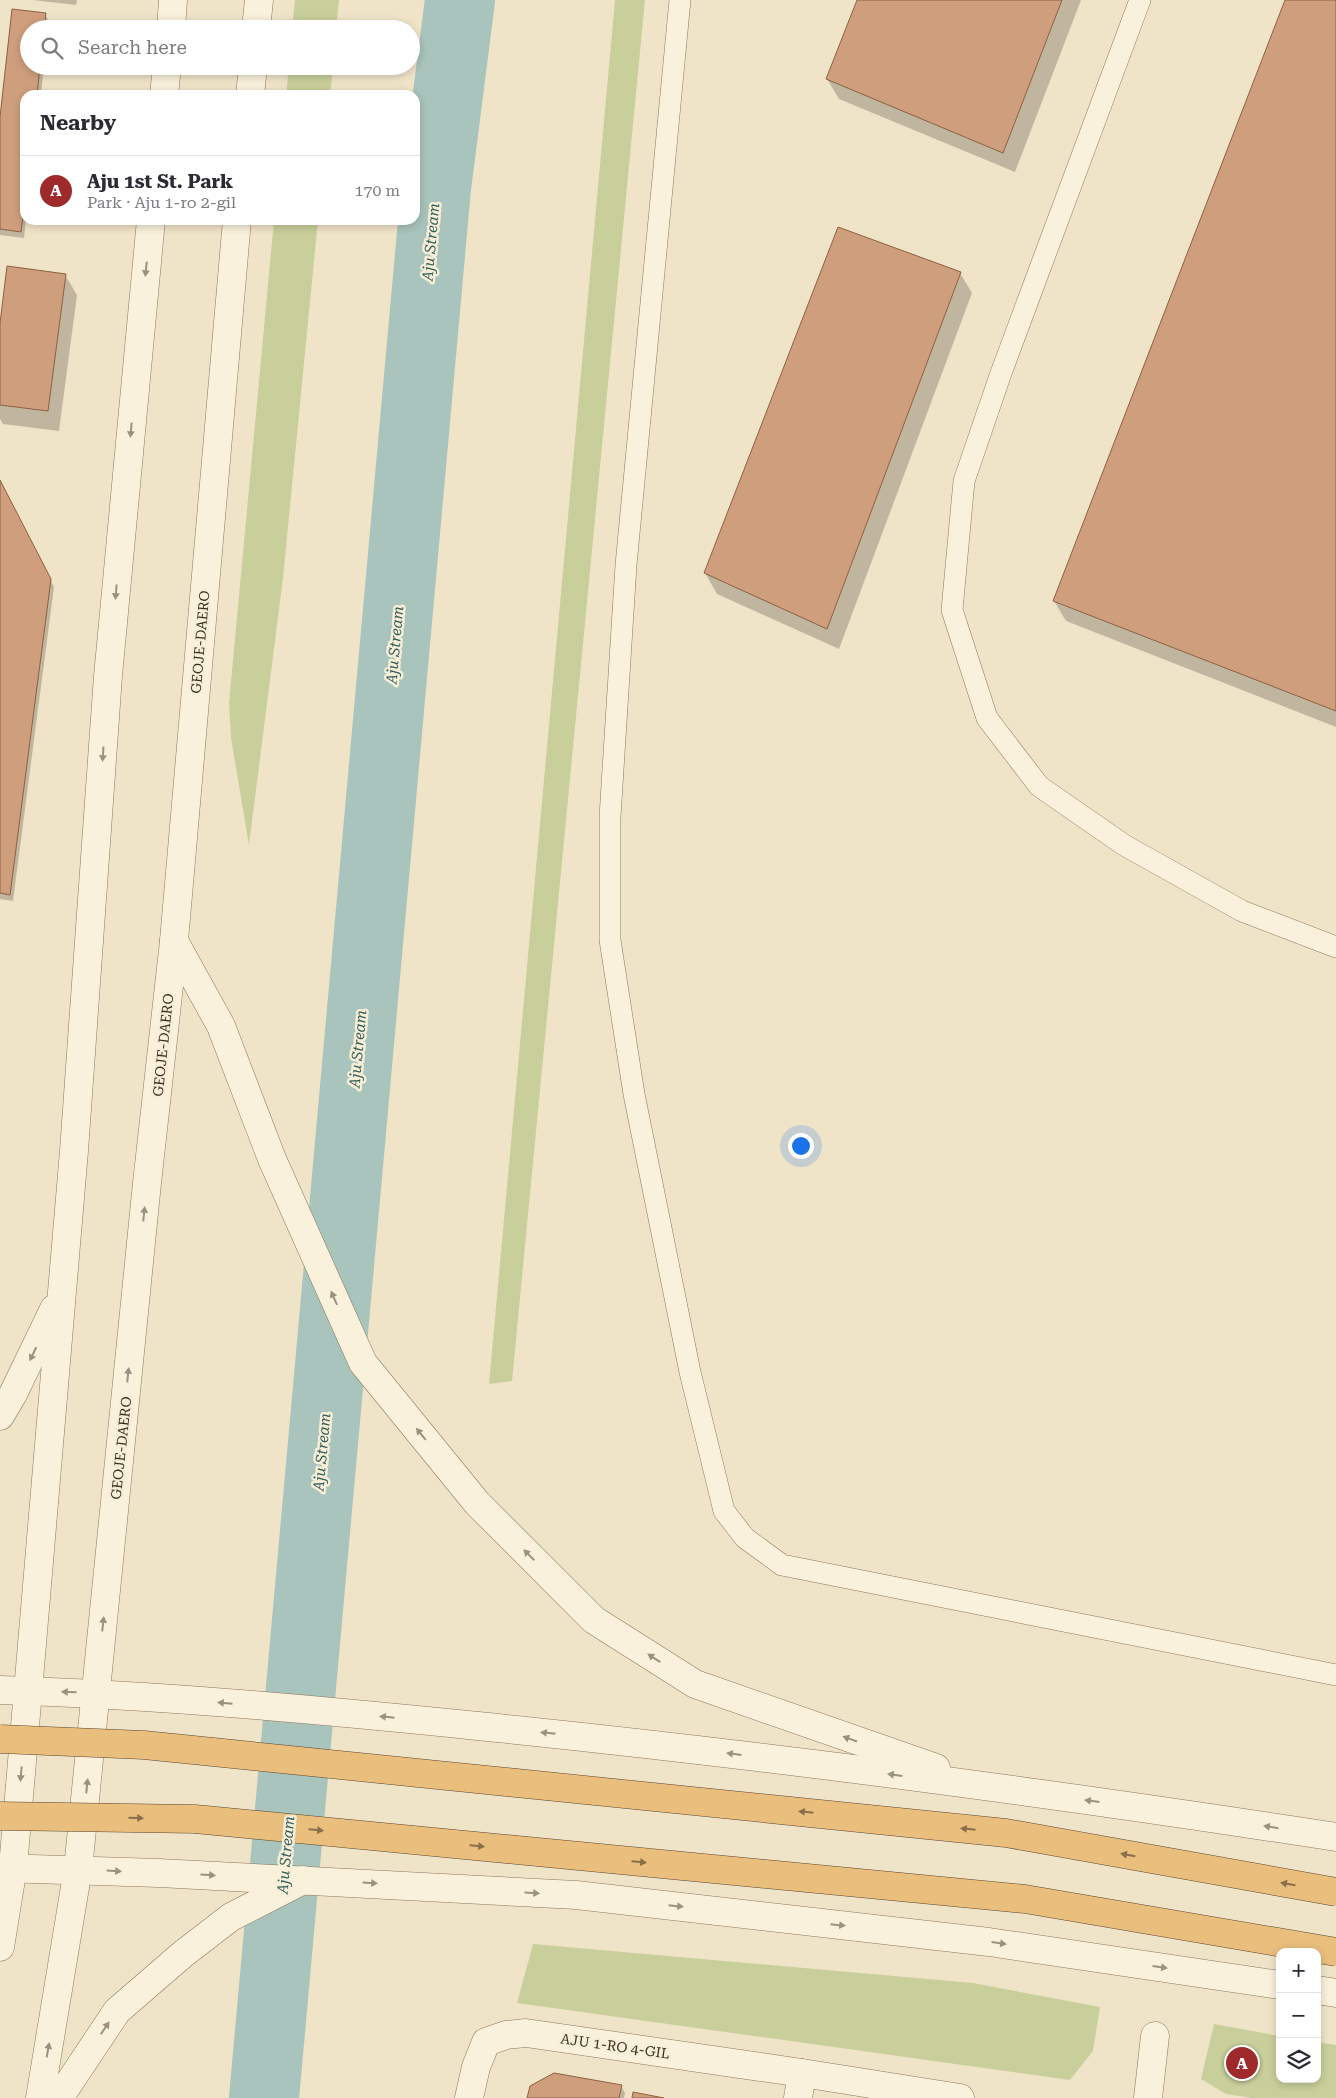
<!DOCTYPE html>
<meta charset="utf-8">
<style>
body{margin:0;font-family:"Roboto Serif",serif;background:#f7f7f7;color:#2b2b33}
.controls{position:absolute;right:15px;bottom:15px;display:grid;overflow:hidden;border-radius:10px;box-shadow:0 2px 8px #0003}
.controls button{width:45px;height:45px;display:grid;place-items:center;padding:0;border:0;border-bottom:1px solid #e1e1e2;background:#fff;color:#2b2b33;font:25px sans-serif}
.you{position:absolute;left:800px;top:1145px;width:18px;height:18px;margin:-12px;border:4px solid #fff;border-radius:50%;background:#1a73e8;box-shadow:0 0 0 8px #1a73e833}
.badge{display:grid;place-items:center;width:32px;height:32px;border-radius:50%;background:#9e2a2b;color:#fff;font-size:16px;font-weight:700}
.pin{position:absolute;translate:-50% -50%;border:2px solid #fff;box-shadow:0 1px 5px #0006}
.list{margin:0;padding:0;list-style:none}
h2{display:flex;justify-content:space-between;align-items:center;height:65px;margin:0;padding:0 20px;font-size:21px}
h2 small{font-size:16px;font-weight:400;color:#7c7c81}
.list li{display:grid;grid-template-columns:32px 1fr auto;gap:15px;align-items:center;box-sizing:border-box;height:70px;padding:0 20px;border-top:1px solid #e1e1e2}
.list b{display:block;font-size:19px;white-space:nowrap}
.list p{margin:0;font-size:16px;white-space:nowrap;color:#7c7c81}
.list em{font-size:16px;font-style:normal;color:#7c7c81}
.icon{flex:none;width:28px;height:28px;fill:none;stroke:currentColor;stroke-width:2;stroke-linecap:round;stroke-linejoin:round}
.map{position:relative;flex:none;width:1336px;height:2098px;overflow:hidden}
.search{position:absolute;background:#fff;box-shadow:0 2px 8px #0003;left:20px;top:20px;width:400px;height:55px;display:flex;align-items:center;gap:12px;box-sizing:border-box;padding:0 18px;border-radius:28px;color:#7c7c81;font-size:19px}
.panel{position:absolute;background:#fff;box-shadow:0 2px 8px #0003;left:20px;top:90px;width:400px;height:135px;border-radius:15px}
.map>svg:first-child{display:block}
</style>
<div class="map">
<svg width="1336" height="2098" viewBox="0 0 1336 2098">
<rect width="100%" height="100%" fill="#f0e4c8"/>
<!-- green -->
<g fill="#c9cf9b">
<path d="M295,0H339L336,29H292Z"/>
<path d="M615,0H645L512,1381L489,1384Z"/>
<path d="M289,66H333L330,95H286Z"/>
<path d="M274,220H318L283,578L249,845L231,738L229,703Z"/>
<path d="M533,1944L973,1983L1100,2007L1093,2051L1070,2080L517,2003Z"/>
<path d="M1214,2024L1280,2036V2079H1317V2042L1336,2045V2098H1252L1226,2094L1201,2079Z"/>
</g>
<!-- shadow -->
<g fill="#0003">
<path d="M33,0H77L76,5Z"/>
<path d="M858,0H1081L1015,172L839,99L827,79Z"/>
<path d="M1287,0H1336V727L1066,621L1054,601Z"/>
<path d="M13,11L45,15L49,21L48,29H29V66H44L41,95H25L26,220L24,238L0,235V128Z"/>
<path d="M960,273L972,293L839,649L717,594L705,573Z"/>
<path d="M65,275L77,295L59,431L3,424L0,419V333Z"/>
<path d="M0,482L54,587L13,901L0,899Z"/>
<path d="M621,2086L625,2093L624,2098H529Z"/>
</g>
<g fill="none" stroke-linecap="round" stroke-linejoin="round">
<!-- river -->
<path stroke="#a9c4bc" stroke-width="70" d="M264,2098L436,188L460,0"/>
</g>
<!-- building -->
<g fill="#cf9f7d" stroke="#8d5f41">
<path d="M857,0H1062L1003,153L826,79Z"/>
<path d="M1285,0H1336V711L1053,601Z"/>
<path d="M12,9L46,13L44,29H29V66H40L37,95H25V198L21,232L0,229V117Z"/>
<path d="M838,227L961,272L827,629L704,573Z"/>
<path d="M7,266L66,274L48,411L0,405V323Z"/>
<path d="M0,480L51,579L10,895L0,893Z"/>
<path d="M554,2073L622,2085L619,2098H527L530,2086Z"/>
<path d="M633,2092L664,2098H632Z"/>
</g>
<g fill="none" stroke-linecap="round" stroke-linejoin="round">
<defs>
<g id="service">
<path d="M680,0L626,565L610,817V940L634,1094L690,1372L724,1511L745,1538L782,1565L1336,1675"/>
<path d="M1140,0L1001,373L964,481L952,610L987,718L1039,786L1124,845L1242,911L1336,947"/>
</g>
<g id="minor">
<path d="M469,2098L476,2067L486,2042L506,2035L526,2033L802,2073"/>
<path d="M798,2098L802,2073L960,2098"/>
</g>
<g id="tertiary">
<path d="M171,29L173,0"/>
<path d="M256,29L259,0"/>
<path d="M164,95L167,66"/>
<path d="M250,95L253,66"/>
<path d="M174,941L221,1026L272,1159L363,1363L477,1503L594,1620L695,1684L936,1768"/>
<path d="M0,1416L13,1394L54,1309"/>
<path d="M0,1690C160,1695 319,1710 478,1726C765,1755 1051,1793 1336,1837"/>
<path d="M0,1868L159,1873L576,1895L989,1942L1280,1985"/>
<path d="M0,1947L13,1867L28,1691L74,1151L108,676L151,220"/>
<path d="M1317,1990L1336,1993"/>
<path d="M40,2098L78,1869L147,1183L174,941L237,220"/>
<path d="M59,2098L117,2011L183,1954L231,1917L303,1880"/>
<path d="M1148,2098L1155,2036"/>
</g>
</defs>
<!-- service casing -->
<use href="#service" stroke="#8d765c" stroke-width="22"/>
<!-- minor casing -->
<use href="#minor" stroke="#8d765c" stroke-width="29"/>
<!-- tertiary casing -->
<use href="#tertiary" stroke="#8d765c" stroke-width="29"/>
<!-- service -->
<use href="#service" stroke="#faf1dc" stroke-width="21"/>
<!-- minor -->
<use href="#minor" stroke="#faf1dc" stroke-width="28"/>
<!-- tertiary -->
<use href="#tertiary" stroke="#faf1dc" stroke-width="28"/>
<defs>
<g id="trunk-bridge">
<path d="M0,1739L144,1745L1006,1833L1336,1892"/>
<path d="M0,1816L195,1819L1025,1899L1336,1952"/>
</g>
</defs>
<!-- trunk-bridge casing -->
<use href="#trunk-bridge" stroke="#5b4430" stroke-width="29" stroke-linecap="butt"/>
<!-- trunk-bridge -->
<use href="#trunk-bridge" stroke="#eabe7c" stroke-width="28"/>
</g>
<!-- one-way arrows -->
<defs><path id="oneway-solid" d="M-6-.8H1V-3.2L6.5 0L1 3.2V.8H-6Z" transform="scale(1.25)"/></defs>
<g fill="#9c907e">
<use href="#oneway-solid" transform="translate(146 269) rotate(96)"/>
<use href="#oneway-solid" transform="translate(131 430) rotate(95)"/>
<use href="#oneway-solid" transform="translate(116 592) rotate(95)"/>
<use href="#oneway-solid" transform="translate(103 754) rotate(94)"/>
<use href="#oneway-solid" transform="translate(144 1214) rotate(-84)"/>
<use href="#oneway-solid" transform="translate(334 1298) rotate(-114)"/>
<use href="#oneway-solid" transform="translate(33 1354) rotate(116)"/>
<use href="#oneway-solid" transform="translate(128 1375) rotate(-84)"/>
<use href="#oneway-solid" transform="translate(421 1434) rotate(-129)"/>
<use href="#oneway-solid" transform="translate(529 1555) rotate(-135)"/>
<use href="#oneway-solid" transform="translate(103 1624) rotate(-84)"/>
<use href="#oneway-solid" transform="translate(654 1658) rotate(-147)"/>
<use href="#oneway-solid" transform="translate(69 1692) rotate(-178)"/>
<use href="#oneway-solid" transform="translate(225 1703) rotate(-175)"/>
<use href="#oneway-solid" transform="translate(387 1717) rotate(-174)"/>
<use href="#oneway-solid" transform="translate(548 1733) rotate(-174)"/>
<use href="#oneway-solid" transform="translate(850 1739) rotate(-161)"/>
<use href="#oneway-solid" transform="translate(734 1754) rotate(-173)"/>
<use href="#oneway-solid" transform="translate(21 1774) rotate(95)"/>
<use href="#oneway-solid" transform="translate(895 1775) rotate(-172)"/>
<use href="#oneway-solid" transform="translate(87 1786) rotate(-84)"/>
<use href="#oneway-solid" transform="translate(1092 1801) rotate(-173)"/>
<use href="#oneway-solid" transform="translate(1271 1827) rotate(-171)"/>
<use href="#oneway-solid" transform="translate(114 1871) rotate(3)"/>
<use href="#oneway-solid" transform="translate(208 1875) rotate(3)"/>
<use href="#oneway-solid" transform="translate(370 1883) rotate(3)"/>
<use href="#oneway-solid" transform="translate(532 1893) rotate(3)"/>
<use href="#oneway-solid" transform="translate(676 1906) rotate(6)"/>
<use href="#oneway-solid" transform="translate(838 1925) rotate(6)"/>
<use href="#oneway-solid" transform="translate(999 1943) rotate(8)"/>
<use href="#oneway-solid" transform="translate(1160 1967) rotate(8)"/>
<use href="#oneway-solid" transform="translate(105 2028) rotate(-56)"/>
<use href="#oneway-solid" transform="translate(48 2050) rotate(-80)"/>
</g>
<g fill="#8b6f49">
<use href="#oneway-solid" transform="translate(806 1812) rotate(-174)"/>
<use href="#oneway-solid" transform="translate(136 1818) rotate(1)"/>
<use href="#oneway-solid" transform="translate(968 1829) rotate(-174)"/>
<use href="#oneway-solid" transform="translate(316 1830) rotate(5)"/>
<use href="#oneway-solid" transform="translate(477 1846) rotate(5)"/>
<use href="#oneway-solid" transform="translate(1128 1855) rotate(-170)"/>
<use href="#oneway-solid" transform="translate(639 1862) rotate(5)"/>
<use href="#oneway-solid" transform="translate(1288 1884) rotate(-170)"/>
</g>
<g text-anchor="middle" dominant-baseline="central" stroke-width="5" stroke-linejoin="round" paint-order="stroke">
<!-- street labels -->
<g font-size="14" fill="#3d2e20" stroke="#f7eed8">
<text transform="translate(200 642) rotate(-85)">GEOJE-DAERO</text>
<text transform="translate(163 1045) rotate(-84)">GEOJE-DAERO</text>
<text transform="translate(121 1448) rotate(-84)">GEOJE-DAERO</text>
<text transform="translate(615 2046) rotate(8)">AJU 1-RO 4-GIL</text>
</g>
<!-- water labels -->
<g font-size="15" font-style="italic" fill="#2f5d5a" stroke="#f7eed8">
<text transform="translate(431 242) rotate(-85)">Aju Stream</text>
<text transform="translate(395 645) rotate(-85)">Aju Stream</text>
<text transform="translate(358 1049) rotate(-85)">Aju Stream</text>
<text transform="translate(322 1452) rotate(-85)">Aju Stream</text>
<text transform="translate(286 1855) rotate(-85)">Aju Stream</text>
</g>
</g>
</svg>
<div class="controls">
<button>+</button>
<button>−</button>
<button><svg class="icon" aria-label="layers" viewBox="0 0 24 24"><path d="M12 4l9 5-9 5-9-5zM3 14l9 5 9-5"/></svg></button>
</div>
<div class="you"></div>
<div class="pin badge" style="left:1242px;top:2063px">A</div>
<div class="search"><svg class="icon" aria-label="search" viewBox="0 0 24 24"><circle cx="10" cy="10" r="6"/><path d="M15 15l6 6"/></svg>Search here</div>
<section class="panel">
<h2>Nearby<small></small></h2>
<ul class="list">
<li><span class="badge">A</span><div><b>Aju 1st St. Park</b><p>Park · Aju 1-ro 2-gil</p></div><em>170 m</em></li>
</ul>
</section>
</div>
